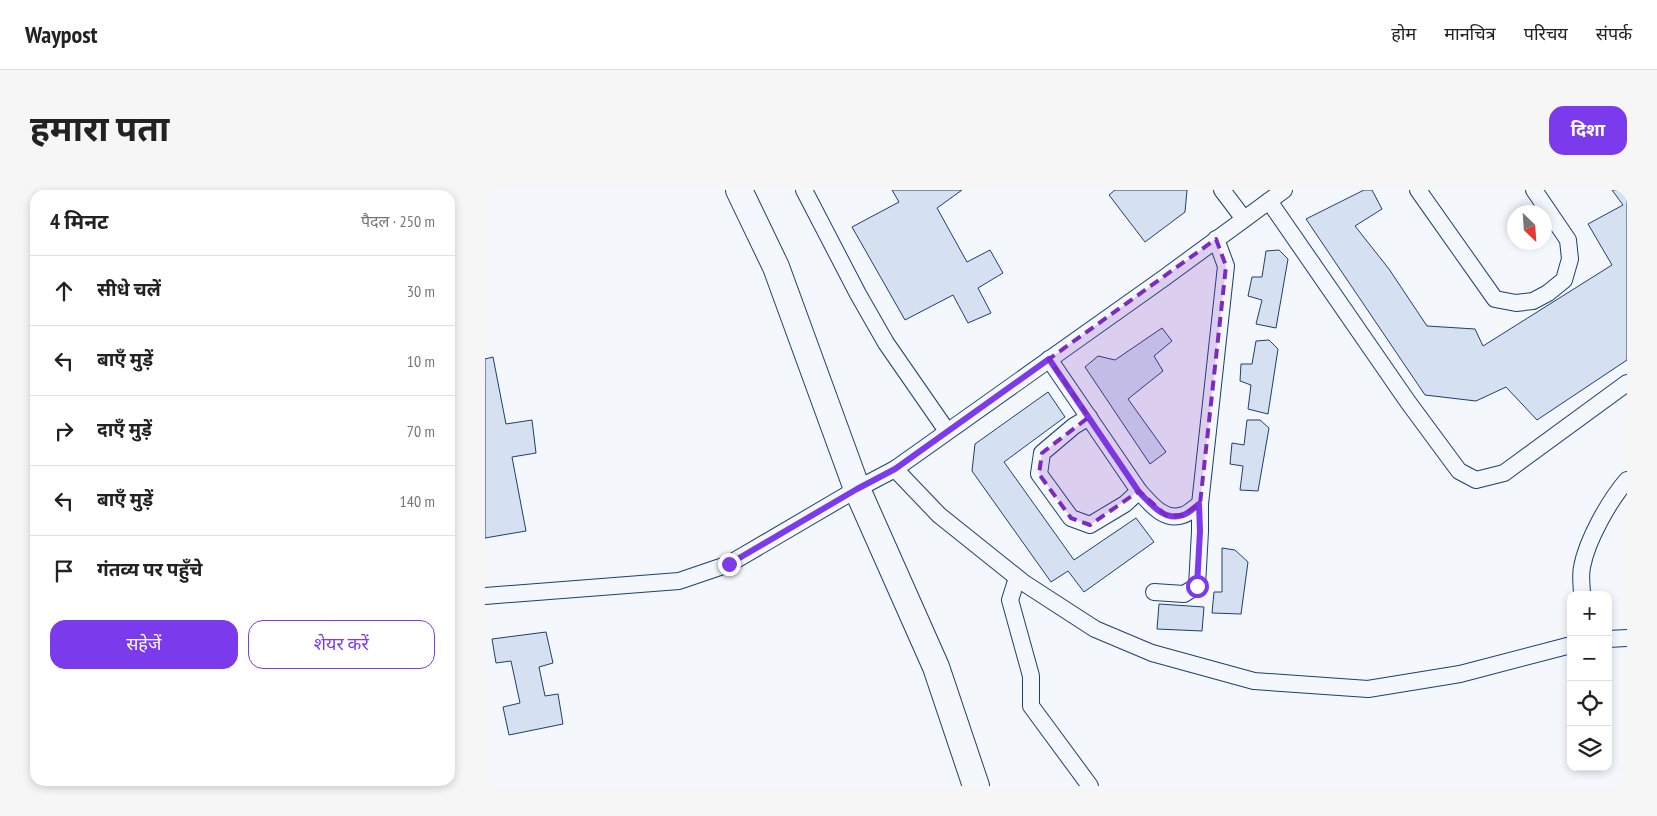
<!DOCTYPE html>
<html lang="hi">
<meta charset="utf-8">
<style>
body{margin:0;font-family:"PT Sans Narrow","Noto Sans Devanagari",sans-serif;background:#f6f6f6;color:#222}
.controls{position:absolute;right:15px;bottom:15px;display:grid;overflow:hidden;border-radius:10px;box-shadow:0 2px 8px #0003}
.controls button{width:45px;height:45px;display:grid;place-items:center;padding:0;border:0;border-bottom:1px solid #e0e0e0;background:#fff;color:#222;font:25px sans-serif}
.compass{position:absolute;left:1022px;top:15px;width:45px;height:45px;border-radius:50%;background:#fff;box-shadow:0 2px 8px #0003;rotate:155deg}
.stop{position:absolute;width:15px;height:15px;margin:-11px;border:4px solid #7c3aed;border-radius:50%;background:#fff}
.stop.end{background:#7c3aed;border-color:#fff;box-shadow:0 1px 5px #0008}
.list{margin:0;padding:0;list-style:none}
h2{display:flex;justify-content:space-between;align-items:center;height:65px;margin:0;padding:0 20px;font-size:21px}
h2 small{font-size:16px;font-weight:400;color:#767676}
.list li{display:grid;grid-template-columns:32px 1fr auto;gap:15px;align-items:center;box-sizing:border-box;height:70px;padding:0 20px;border-top:1px solid #e0e0e0}
.list b{display:block;font-size:19px;white-space:nowrap}
.list em{font-size:16px;font-style:normal;color:#767676}
.actions{display:flex;gap:10px;padding:15px 20px}
.actions a{flex:1;padding:11px 0;border:1px solid #7c3aed;border-radius:15px;text-align:center;font-size:18px;color:#7c3aed}
.actions .main{background:#7c3aed;color:#fff}
.icon{flex:none;width:28px;height:28px;fill:none;stroke:currentColor;stroke-width:2;stroke-linecap:round;stroke-linejoin:round}
.map{position:relative;flex:none;width:1142px;height:596px;overflow:hidden;border-radius:15px}
header{display:flex;align-items:center;gap:30px;box-sizing:border-box;height:70px;padding:0 25px;background:#fff;border-bottom:1px solid #e0e0e0}
header strong{font-size:24px}
nav{display:flex;gap:28px;margin-inline-start:auto;font-size:18px}
.intro{display:flex;align-items:center;justify-content:space-between;box-sizing:border-box;height:120px;padding:0 30px}
h1{margin:0;font-size:35px}
.button{padding:12px 22px;border-radius:15px;background:#7c3aed;color:#fff;font-size:18px;font-weight:700}
main{display:flex;gap:30px;padding:0 30px}
aside{flex:1;background:#fff;border-radius:15px;box-shadow:0 2px 8px #0003}
.map>svg:first-child{display:block}
</style>
<header>
<strong>Waypost</strong>
<nav><a>होम</a><a>मानचित्र</a><a>परिचय</a><a>संपर्क</a></nav>
</header>
<div class="intro"><h1>हमारा पता</h1><a class="button">दिशा</a></div>
<main>
<aside>
<h2>4 मिनट<small>पैदल · 250 m</small></h2>
<ul class="list">
<li><svg class="icon" aria-label="ahead" viewBox="0 0 24 24"><path d="M12 20V5M6 11l6-6 6 6"/></svg><div><b>सीधे चलें</b></div><em>30 m</em></li>
<li><svg class="icon" aria-label="left" viewBox="0 0 24 24"><path d="M17 20v-9H6M10 6l-5 5 5 5"/></svg><div><b>बाएँ मुड़ें</b></div><em>10 m</em></li>
<li><svg class="icon" aria-label="right" viewBox="0 0 24 24"><path d="M7 20v-9h11M14 6l5 5-5 5"/></svg><div><b>दाएँ मुड़ें</b></div><em>70 m</em></li>
<li><svg class="icon" aria-label="left" viewBox="0 0 24 24"><path d="M17 20v-9H6M10 6l-5 5 5 5"/></svg><div><b>बाएँ मुड़ें</b></div><em>140 m</em></li>
<li><svg class="icon" aria-label="arrive" viewBox="0 0 24 24"><path d="M6 21V4h12l-3 4 3 4H6"/></svg><div><b>गंतव्य पर पहुँचे</b></div></li>
</ul>
<div class="actions"><a class="main">सहेजें</a><a>शेयर करें</a></div>
</aside>
<div class="map">
<svg width="1142" height="596" viewBox="0 0 1142 596">
<rect width="100%" height="100%" fill="#f4f7fb"/>
<!-- building -->
<g fill="#d5e0f0" stroke="#1d3f73">
<path d="M407,0H477L452,18L482,72L505,60L518,83L493,98L506,123L483,133L468,105L420,130L367,37L414,12Z"/>
<path d="M630,0H702L700,22L660,52L624,5Z"/>
<path d="M879,0H887L897,19L870,36L904,79L942,136L990,139L998,156L1127,75L1103,34L1138,15L1127,0H1142V170L1052,230L1021,197L991,211L940,205L821,29Z"/>
<path d="M794,60L803,69L791,138L771,134L777,110L763,106L767,87H777L781,61Z"/>
<path d="M677,138L687,151L669,166L678,181L643,209L681,262L665,274L600,177L613,166L630,170Z"/>
<path d="M784,150L793,159L783,224L763,219L766,195L755,191L756,174H767L771,151Z"/>
<path d="M8,167L21,234L47,230L51,263L27,267L41,341L0,348V169Z"/>
<path d="M563,202L580,227L519,272L589,370L651,328L669,352L599,402L583,381L566,392L487,281L490,254Z"/>
<path d="M762,230H775L784,238L773,301L755,300L758,276L745,274L747,253L759,255Z"/>
<path d="M737,358L750,360L763,372L756,424L727,423L729,402H737Z"/>
<path d="M674,414L719,417L717,441L672,439Z"/>
<path d="M61,442L68,473L54,477L60,506L73,504L78,534L24,545L18,517L35,513L26,471L11,473L7,449Z"/>
</g>
<g fill="none" stroke-linecap="round" stroke-linejoin="round">
<defs>
<g id="street">
<path d="M319,0L373,104L401,153L462,241"/>
<path d="M737,0L759,29"/>
<path d="M933,0L1010,109L1031,113L1048,111L1063,103L1079,90L1085,69L1083,50L1049,0"/>
<path d="M784,11L923,212L974,281L991,290L1019,283L1142,193"/>
<path d="M564,169L654,301C665,313 679,332 698,325C703,324 710,317 715,314L741,76L731,49"/>
<path d="M604,227L589,236L557,263L554,284L586,328L605,335L640,314L654,301"/>
<path d="M410,279L679,88L799,0"/>
<path d="M532,388L525,410L546,486V516L605,596"/>
<path d="M669,402L699,404L712,396L715,341V314"/>
<path d="M1097,405C1097,396 1095,386 1097,377C1102,350 1124,311 1142,290"/>
<path d="M0,406L194,391L244,374L372,299L410,279L454,325L539,393L610,439L667,463L769,491L883,499L975,484L1086,455"/>
<path d="M1123,449L1142,448"/>
</g>
<path id="primary" d="M254,0L291,77L372,299L451,477L491,596"/>
</defs>
<!-- street casing -->
<use href="#street" stroke="#1d3f73" stroke-width="18"/>
<!-- primary casing -->
<use href="#primary" stroke="#1d3f73" stroke-width="28"/>
<!-- street -->
<use href="#street" stroke="#f4f7fb" stroke-width="16"/>
<!-- primary -->
<use href="#primary" stroke="#f4f7fb" stroke-width="26"/>
</g>
<g fill="none" stroke-linecap="round" stroke-linejoin="round">
<!-- route -->
<path stroke="#7c3aed" stroke-width="6" d="M244,374L372,299L410,279L564,169L654,302C665,313 679,332 698,325C703,324 710,317 714,314L715,341L712,396"/>
</g>
<!-- marked area -->
<path fill="#7b2cbf" fill-opacity="0.2" stroke="#7b2cbf" stroke-width="4" stroke-dasharray="10 6" stroke-linejoin="round" d="M731,49L741,76L715,314L698,325L682,326L654,301L605,335L586,328L554,284L557,263L604,227L564,169Z"/>
</svg>
<div class="controls">
<button>+</button>
<button>−</button>
<button><svg class="icon" aria-label="locate" viewBox="0 0 24 24"><circle cx="12" cy="12" r="6"/><path d="M12 2v4M12 18v4M2 12h4M18 12h4"/></svg></button>
<button><svg class="icon" aria-label="layers" viewBox="0 0 24 24"><path d="M12 4l9 5-9 5-9-5zM3 14l9 5 9-5"/></svg></button>
</div>
<svg class="compass" viewBox="-18 -18 36 36"><path d="M0-13l5 13h-10z" fill="#e53935"/><path d="M0 13l5-13h-10z" fill="#767676"/></svg>
<div class="stop" style="left:712px;top:396px"></div>
<div class="stop end" style="left:244px;top:374px"></div>
</div>
</main>
